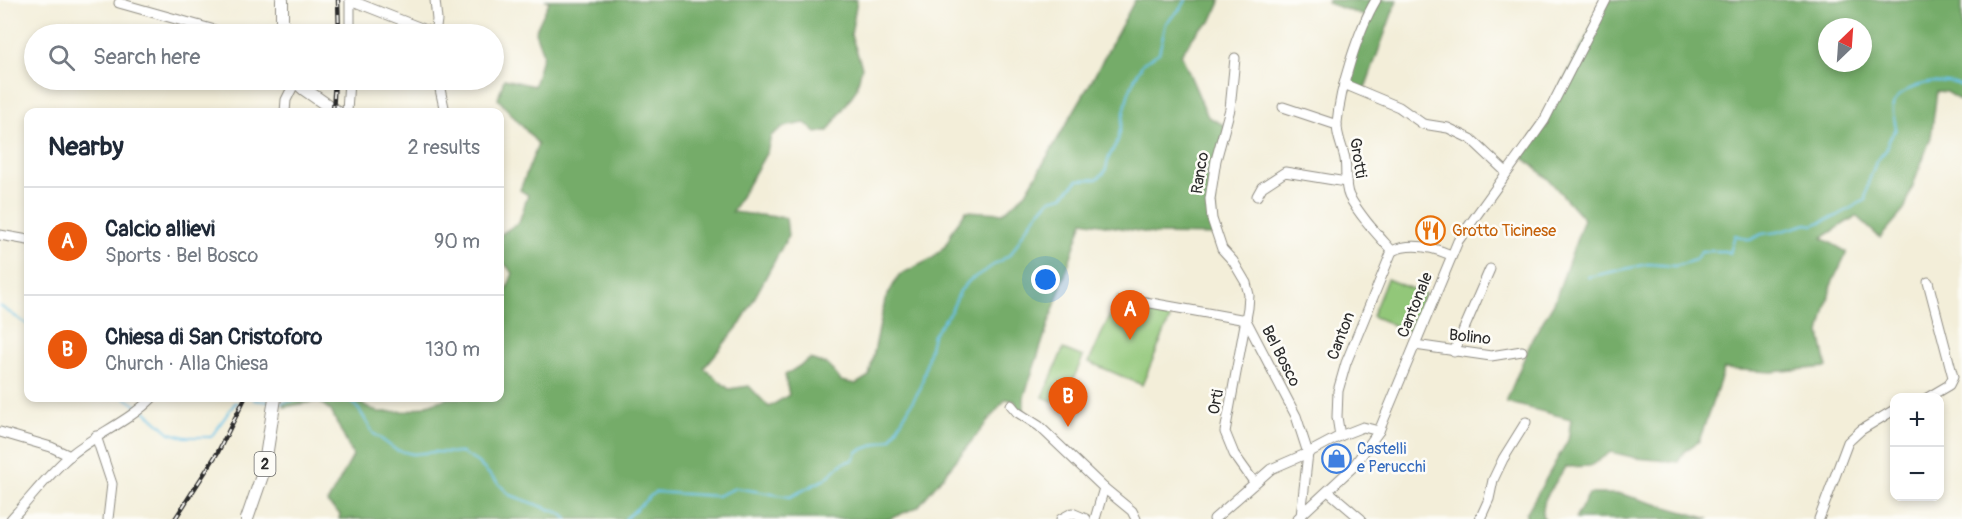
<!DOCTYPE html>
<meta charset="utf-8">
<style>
body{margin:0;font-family:Pangolin,sans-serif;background:#f2f2f3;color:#1f2937}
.controls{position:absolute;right:18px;bottom:18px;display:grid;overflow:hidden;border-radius:12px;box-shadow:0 3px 9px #0003}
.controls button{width:54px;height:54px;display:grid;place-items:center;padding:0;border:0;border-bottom:2px solid #e0e1e3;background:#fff;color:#1f2937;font:30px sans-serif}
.compass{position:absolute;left:1818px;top:18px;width:54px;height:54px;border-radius:50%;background:#fff;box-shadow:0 3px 9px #0003;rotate:25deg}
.you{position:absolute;left:1046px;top:280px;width:21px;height:21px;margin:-15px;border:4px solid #fff;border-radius:50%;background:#1a73e8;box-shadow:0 0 0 9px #1a73e833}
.badge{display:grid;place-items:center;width:39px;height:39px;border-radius:50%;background:#ea580c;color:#fff;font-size:20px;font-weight:700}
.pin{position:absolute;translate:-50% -50px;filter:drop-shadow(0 2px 3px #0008)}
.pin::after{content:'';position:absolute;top:32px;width:21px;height:18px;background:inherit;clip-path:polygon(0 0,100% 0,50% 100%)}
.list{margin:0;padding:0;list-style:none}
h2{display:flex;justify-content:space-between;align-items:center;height:78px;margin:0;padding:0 24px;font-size:26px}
h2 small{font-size:20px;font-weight:400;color:#747a83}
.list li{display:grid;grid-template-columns:39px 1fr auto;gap:18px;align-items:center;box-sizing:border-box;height:108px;padding:0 24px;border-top:2px solid #e0e1e3}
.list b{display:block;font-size:22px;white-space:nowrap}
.list p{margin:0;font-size:20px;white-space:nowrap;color:#747a83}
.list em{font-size:20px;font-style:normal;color:#747a83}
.icon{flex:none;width:33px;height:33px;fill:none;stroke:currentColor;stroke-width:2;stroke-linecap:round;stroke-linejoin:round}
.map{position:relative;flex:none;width:1962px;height:519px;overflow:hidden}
.search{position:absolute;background:#fff;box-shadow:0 3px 9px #0003;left:24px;top:24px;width:480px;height:66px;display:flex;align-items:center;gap:15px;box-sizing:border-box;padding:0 21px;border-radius:33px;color:#747a83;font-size:22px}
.panel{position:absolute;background:#fff;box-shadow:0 3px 9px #0003;left:24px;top:108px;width:480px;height:294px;border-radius:12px}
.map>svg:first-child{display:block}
</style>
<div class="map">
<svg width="1962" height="519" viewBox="0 0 1962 519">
<rect width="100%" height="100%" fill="#fdfcf7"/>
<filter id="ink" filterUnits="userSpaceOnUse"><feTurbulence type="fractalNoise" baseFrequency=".0167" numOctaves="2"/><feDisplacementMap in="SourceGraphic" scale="12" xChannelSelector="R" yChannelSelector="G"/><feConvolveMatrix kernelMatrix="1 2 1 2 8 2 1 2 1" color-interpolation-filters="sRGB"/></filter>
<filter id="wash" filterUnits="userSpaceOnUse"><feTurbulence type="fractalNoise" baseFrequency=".008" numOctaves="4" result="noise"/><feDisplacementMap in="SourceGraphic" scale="24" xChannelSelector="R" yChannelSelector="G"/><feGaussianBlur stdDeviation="1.35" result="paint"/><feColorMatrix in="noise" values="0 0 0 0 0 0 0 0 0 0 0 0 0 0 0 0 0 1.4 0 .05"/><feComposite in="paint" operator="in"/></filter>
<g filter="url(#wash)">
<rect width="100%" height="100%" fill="#f3eed9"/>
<!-- green -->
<g fill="#92c779" stroke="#5e7952" stroke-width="1.5">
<path d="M1387,279L1425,294L1410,332L1372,316Z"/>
<path d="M1118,297L1170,319L1142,385L1089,362Z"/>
<path d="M1063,349L1083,357L1062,405L1043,397Z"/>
</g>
<!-- forest -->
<g fill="#75ac69" stroke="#506c4a" stroke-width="1.5" fill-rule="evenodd">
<path d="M546,0H857L851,35L862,67L856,90L828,131L816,133L805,123L783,127L771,136L767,152L732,212L786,218L788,236L741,323L704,368L729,389L749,386L769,407L789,395L785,375L810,359L828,365L841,381L856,384L869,376L885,300L899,275L933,258L946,245L953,229L966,211L1003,213L1026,193L1091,82L1135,0H1221L1211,22L1200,28L1181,54L1208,117L1226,126L1212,182L1217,235L1154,234L1083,221L1024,397V411H1018L1015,401L1006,399L918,507L889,519H339L340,514L327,503L353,456L331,411L318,401L284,407V402L299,398H341L358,402L378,412L409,411L448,398H500V307L513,273L500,259V235L519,222L528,195L520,190L538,144L498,99L504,79L534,86L543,54L535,32L549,2Z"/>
<path d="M1328,0H1397L1364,91L1345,85L1365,16L1327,3Z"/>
<path d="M1606,0H1962V102L1946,92L1937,91L1931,137L1904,210L1880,238L1856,216L1822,238L1847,252L1832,283L1820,333L1827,367L1772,372L1724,369L1699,441L1685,451L1678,462L1636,458L1611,452L1590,466L1565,467L1545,499L1542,515L1545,519H1526V514L1568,440L1571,419L1506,402L1532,339L1554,303L1584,219L1549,180L1520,154L1540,127ZM1827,27H1863V63H1827Z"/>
<path d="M1589,494H1621L1709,519H1575Z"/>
</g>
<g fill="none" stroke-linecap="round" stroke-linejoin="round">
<!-- stream -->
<g stroke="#6ac2e8" stroke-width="2">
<path d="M1588,277L1648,264L1675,266L1695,260L1701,251H1725L1730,253L1735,235L1750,240L1762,234L1778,232L1807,224L1813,225L1837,216L1865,200L1868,183L1876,162L1887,149L1888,141L1896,129C1896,122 1891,112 1893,105C1902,84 1943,76 1962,86"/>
<path d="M0,306L28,325"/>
<path d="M125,398L139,407"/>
<path d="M337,398L352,402L360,411L373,433L396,450L413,454L434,452L462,453L477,462L510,495L560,513L567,519"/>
<path d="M254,400L271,402"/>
<path d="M280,403L306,398"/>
<path d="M144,410L170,433L185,437H211L235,403H238"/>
<path d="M625,519L655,492L717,496L736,488L790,497L825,479L843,463L853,460L858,451L891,439L921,387L933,335L951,311L960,291L970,280L1011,254L1027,227L1040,211L1051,199L1063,196L1078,180L1097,179L1105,172L1109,157L1118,140L1128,95L1134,80L1143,63L1159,53L1166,23L1182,7L1186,0"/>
</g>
</g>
</g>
<g filter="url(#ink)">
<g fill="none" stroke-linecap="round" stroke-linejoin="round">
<defs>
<g id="minor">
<path d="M350,0L434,33"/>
<path d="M1376,0C1358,30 1340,88 1337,123C1336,135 1343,148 1345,159C1347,171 1344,185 1349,196C1360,216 1377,234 1392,251C1411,242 1432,247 1451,255"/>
<path d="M119,3L229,34"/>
<path d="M350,34V0"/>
<path d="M435,34L437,20L435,0"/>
<path d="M1235,58L1230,109L1216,160L1210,199L1212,219L1222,249L1233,261L1246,283L1249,295L1248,308L1225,432L1234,454L1254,482"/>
<path d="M438,80L445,112"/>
<path d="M1344,84L1399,107L1423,124L1448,128L1471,139L1506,172"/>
<path d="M1283,107L1337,125"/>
<path d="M285,112L286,100L295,82"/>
<path d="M347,112L349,80"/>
<path d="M1257,196L1262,187L1285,172L1346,182"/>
<path d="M0,235L28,240"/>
<path d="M1134,300L1246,320L1296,416L1308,453L1301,516"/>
<path d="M1415,345L1491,356L1522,351"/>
<path d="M1454,352L1490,269"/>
<path d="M1927,398L1949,385L1953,377L1928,282"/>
<path d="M1011,405L1017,412L1039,426L1104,488L1095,519"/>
<path d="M0,432L51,447L70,456"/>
<path d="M96,436L112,484L108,519"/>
<path d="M1340,436L1337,417L1338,391L1346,363L1392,251"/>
<path d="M1104,488L1132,511L1136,519"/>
<path d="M1328,491L1361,519"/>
<path d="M11,519C31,498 50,472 72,454C97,434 129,421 152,398"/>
<path d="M1061,519L1072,513L1086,519"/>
<path d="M1214,519L1271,469L1308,453L1340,436L1363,427L1379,431"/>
<path d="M1297,519L1353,467L1379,431L1458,241L1544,121L1606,0"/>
<path d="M1480,519L1489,499L1493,480L1503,459L1526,422"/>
<path d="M1819,519L1848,442L1861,430L1894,410"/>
</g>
<g id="major">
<path d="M282,0V34"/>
<path d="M294,80L304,89L337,112"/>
<path d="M247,519L264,470L275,398"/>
</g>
</defs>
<!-- minor casing -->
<use href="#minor" stroke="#8f8c82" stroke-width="11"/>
<!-- major casing -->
<use href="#major" stroke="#8f8c82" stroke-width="14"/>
<!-- minor -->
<use href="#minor" stroke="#fff" stroke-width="9"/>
<!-- major -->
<use href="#major" stroke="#fff" stroke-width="12"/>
<defs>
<g id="rail">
<path d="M338,0L339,34"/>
<path d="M333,112L335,80"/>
<path d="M175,519L218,452L245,398"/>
</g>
</defs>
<!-- rail casing -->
<use href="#rail" stroke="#2b2b2b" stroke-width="4.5"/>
<!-- rail -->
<use href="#rail" stroke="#fdfcf7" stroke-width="2" stroke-dasharray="7" stroke-linecap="butt"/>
</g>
</g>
<!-- icons -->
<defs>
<symbol id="restaurant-ring" viewBox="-11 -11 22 22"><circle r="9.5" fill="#fdfcf7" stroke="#e8710a" stroke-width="1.5"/><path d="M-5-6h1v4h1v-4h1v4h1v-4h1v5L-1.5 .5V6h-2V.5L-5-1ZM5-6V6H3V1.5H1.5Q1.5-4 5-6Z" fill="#e8710a"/></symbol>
<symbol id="shop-ring" viewBox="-11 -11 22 22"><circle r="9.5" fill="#fdfcf7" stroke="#3f7fe0" stroke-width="1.5"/><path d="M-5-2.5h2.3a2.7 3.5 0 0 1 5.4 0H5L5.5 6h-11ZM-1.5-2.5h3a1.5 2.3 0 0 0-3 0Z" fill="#3f7fe0"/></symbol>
</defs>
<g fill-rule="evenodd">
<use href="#restaurant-ring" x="1414" y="214" width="33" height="33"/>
<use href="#shop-ring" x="1320" y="442" width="33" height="33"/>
</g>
<g text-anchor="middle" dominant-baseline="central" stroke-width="5" stroke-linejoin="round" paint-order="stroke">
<!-- shield labels -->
<rect fill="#fdfcf7" stroke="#6a6a68" stroke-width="1.5" x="254.5" y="452" width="21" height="24" rx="4.5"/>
<g font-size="15" font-weight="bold" fill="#2b2b2b">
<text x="265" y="464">2</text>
</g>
<!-- street labels -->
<g font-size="16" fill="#2b2b2b" stroke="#fdfcf7">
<text transform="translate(1358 158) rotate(81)">Grotti</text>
<text transform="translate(1200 173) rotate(-81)">Ranco</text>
<text transform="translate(1415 305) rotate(-68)">Cantonale</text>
<text transform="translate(1341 336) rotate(-69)">Canton</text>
<text transform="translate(1470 337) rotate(6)">Bolino</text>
<text transform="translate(1281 356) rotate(63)">Bel Bosco</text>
<text transform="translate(1216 402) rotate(-79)">Orti</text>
</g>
<!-- food labels -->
<g font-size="16" fill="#c56008" stroke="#fdfcf7" text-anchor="start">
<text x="1452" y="231">Grotto Ticinese</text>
</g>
<!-- shop labels -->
<g font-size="16" fill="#366cbe" stroke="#fdfcf7" text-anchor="start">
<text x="1357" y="449">Castelli<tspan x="1357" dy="18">e Perucchi</tspan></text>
</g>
</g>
</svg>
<div class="controls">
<button>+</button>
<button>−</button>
</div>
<svg class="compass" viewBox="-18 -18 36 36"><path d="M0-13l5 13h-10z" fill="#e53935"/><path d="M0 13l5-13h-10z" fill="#747a83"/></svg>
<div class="you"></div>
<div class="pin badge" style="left:1130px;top:340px">A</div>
<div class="pin badge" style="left:1068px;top:427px">B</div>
<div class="search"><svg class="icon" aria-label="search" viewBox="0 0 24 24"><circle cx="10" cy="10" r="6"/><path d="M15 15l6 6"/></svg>Search here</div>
<section class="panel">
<h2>Nearby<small>2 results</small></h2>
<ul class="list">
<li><span class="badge">A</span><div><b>Calcio allievi</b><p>Sports · Bel Bosco</p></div><em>90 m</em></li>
<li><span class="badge">B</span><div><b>Chiesa di San Cristoforo</b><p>Church · Alla Chiesa</p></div><em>130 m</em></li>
</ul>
</section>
</div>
